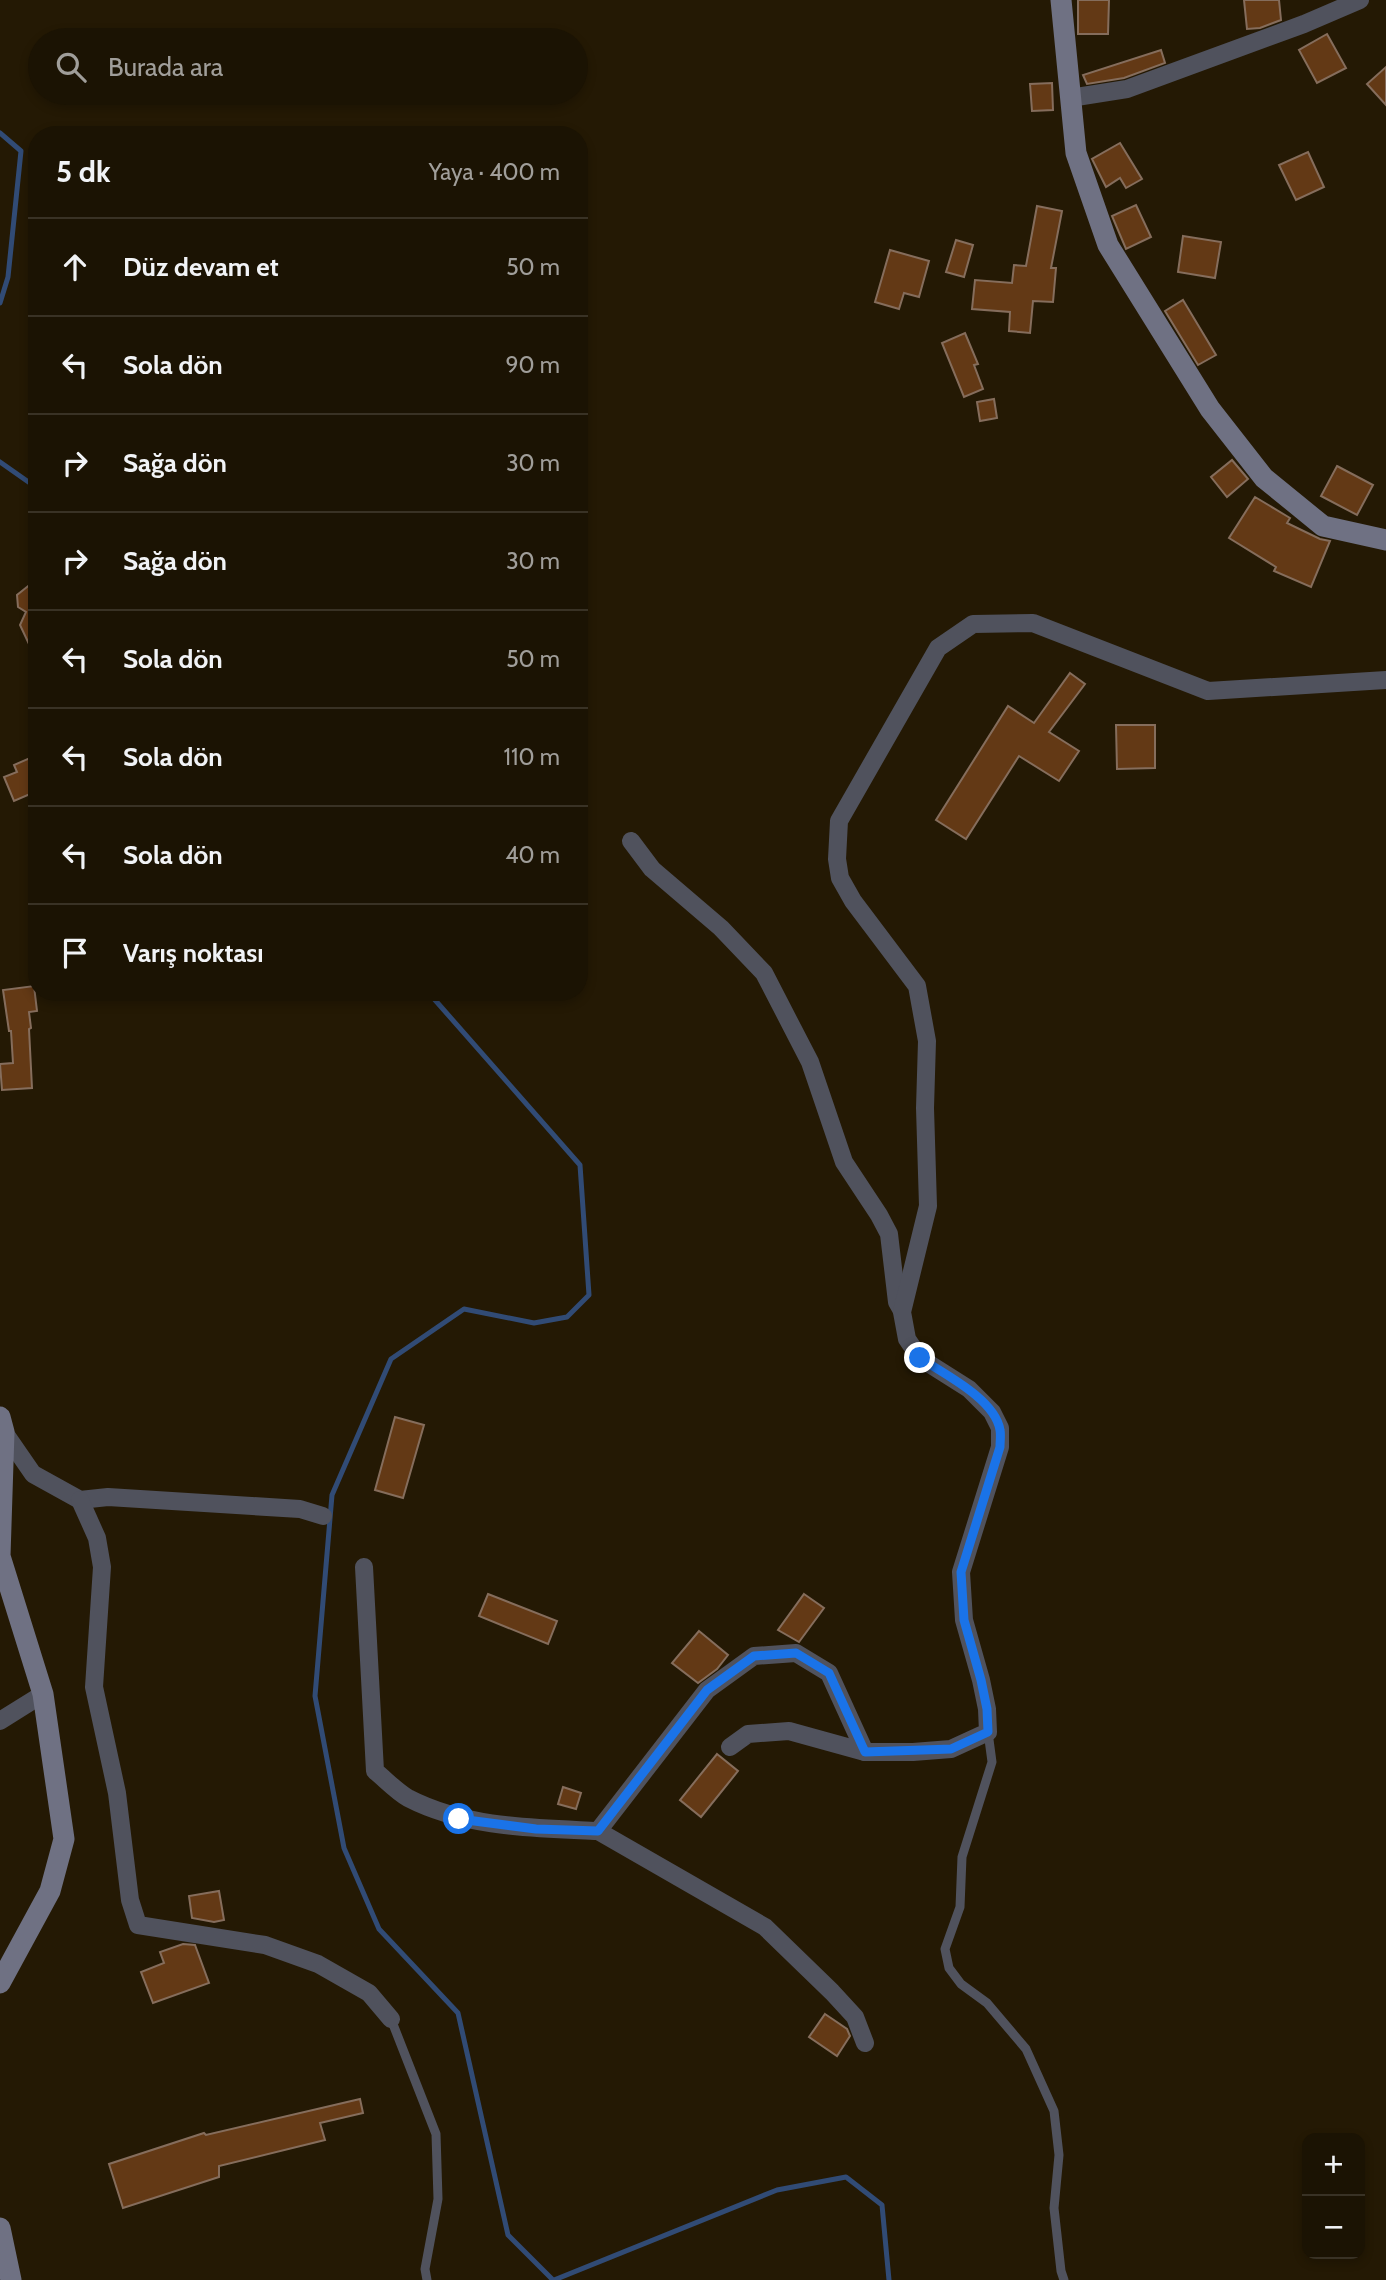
<!DOCTYPE html>
<html lang="tr">
<meta charset="utf-8">
<style>
body{margin:0;font-family:Cabin,sans-serif;background:#241c0d;color:#f1f3f6}
.controls{position:absolute;right:21px;bottom:21px;display:grid;overflow:hidden;border-radius:14px;box-shadow:0 4px 10px #0003}
.controls button{width:63px;height:63px;display:grid;place-items:center;padding:0;border:0;border-bottom:2px solid #393225;background:#1b1303;color:#f1f3f6;font:35px sans-serif}
.stop{position:absolute;width:21px;height:21px;margin:-16px;border:5px solid #1a73e8;border-radius:50%;background:#fff}
.stop.end{background:#1a73e8;border-color:#fff;box-shadow:0 2px 7px #0008}
.list{margin:0;padding:0;list-style:none}
h2{display:flex;justify-content:space-between;align-items:center;height:91px;margin:0;padding:0 28px;font-size:30px}
h2 small{font-size:23px;font-weight:400;color:#a09e9a}
.list li{display:grid;grid-template-columns:46px 1fr auto;gap:21px;align-items:center;box-sizing:border-box;height:98px;padding:0 28px;border-top:2px solid #393225}
.list b{display:block;font-size:26px;white-space:nowrap}
.list em{font-size:23px;font-style:normal;color:#a09e9a}
.icon{flex:none;width:38px;height:38px;fill:none;stroke:currentColor;stroke-width:2;stroke-linecap:round;stroke-linejoin:round}
.map{position:relative;flex:none;width:1386px;height:2280px;overflow:hidden}
.search{position:absolute;background:#1b1303;box-shadow:0 4px 10px #0003;left:28px;top:28px;width:560px;height:77px;display:flex;align-items:center;gap:18px;box-sizing:border-box;padding:0 24px;border-radius:38px;color:#a09e9a;font-size:26px}
.panel{position:absolute;background:#1b1303;box-shadow:0 4px 10px #0003;left:28px;top:126px;width:560px;height:875px;border-radius:28px}
.map>svg:first-child{display:block}
</style>
<div class="map">
<svg width="1386" height="2280" viewBox="0 0 1386 2280">
<rect width="100%" height="100%" fill="#241904"/>
<g fill="none" stroke-linecap="round" stroke-linejoin="round">
<!-- stream -->
<g stroke="#314b75" stroke-width="5">
<path d="M0,133L21,151L8,277L0,303"/>
<path d="M0,462L37,488"/>
<path d="M428,992L580,1165L589,1295L567,1317L534,1323L464,1309L391,1359L332,1495L315,1696L344,1848L379,1929L458,2013L508,2235L553,2280"/>
<path d="M554,2280L777,2190L846,2177L882,2205L889,2280"/>
</g>
</g>
<!-- building -->
<g fill="#633915" stroke="#856d5c" stroke-width="2">
<path d="M1078,0H1109L1108,34H1078Z"/>
<path d="M1244,0H1279L1281,20L1260,28L1247,29Z"/>
<path d="M1327,34L1346,68L1317,83L1299,50Z"/>
<path d="M1161,50L1165,63L1124,78L1087,84L1083,75Z"/>
<path d="M1386,67V105L1367,84Z"/>
<path d="M1052,83L1053,110L1032,111L1030,84Z"/>
<path d="M1120,143L1142,179L1126,188L1120,178L1106,187L1092,159Z"/>
<path d="M1308,152L1324,187L1296,200L1279,165Z"/>
<path d="M1136,205L1151,237L1126,249L1112,216Z"/>
<path d="M1037,206L1062,211L1051,268H1056L1053,302L1033,301L1030,333L1009,331L1010,312L972,309L975,280L1012,283L1014,265L1026,266Z"/>
<path d="M1183,236L1221,242L1215,278L1178,272Z"/>
<path d="M956,240L973,245L964,277L946,272Z"/>
<path d="M890,250L929,261L919,297L904,293L899,309L875,302Z"/>
<path d="M1183,300L1216,355L1198,365L1165,311Z"/>
<path d="M965,333L978,364L974,365L983,389L964,397L942,343Z"/>
<path d="M994,399L997,418L980,421L977,402Z"/>
<path d="M1232,460L1248,479L1227,497L1211,477Z"/>
<path d="M1337,466L1373,485L1357,515L1321,496Z"/>
<path d="M1255,497L1290,518L1287,523L1320,539L1330,541L1311,587L1274,571L1276,567L1229,538Z"/>
<path d="M37,579V661L20,625L26,612L18,607L17,595Z"/>
<path d="M1070,673L1085,684L1049,732L1079,751L1059,781L1019,756L966,839L936,820L1008,706L1034,723Z"/>
<path d="M1116,725H1155V768L1117,769Z"/>
<path d="M37,755V791L14,801L4,777L17,772L14,765Z"/>
<path d="M34,986L37,1011L29,1012L31,1028L29,1029L32,1088L2,1090L0,1064L13,1063L11,1031H9L3,990Z"/>
<path d="M395,1417L424,1425L403,1498L375,1490Z"/>
<path d="M488,1594L557,1621L548,1644L479,1616Z"/>
<path d="M804,1594L824,1608L799,1642L778,1630Z"/>
<path d="M699,1631L728,1655L717,1669L698,1683L672,1663Z"/>
<path d="M717,1754L738,1771L701,1817L680,1800Z"/>
<path d="M563,1787L581,1793L576,1809L558,1804Z"/>
<path d="M219,1891L224,1920L214,1922L192,1918L189,1896Z"/>
<path d="M183,1944L195,1945L209,1983L153,2003L141,1972L164,1963L160,1952Z"/>
<path d="M825,2014L847,2029L850,2036L837,2056L809,2037Z"/>
<path d="M360,2099L363,2113L320,2123L325,2140L219,2166V2177L123,2208L109,2164L204,2133L206,2135Z"/>
</g>
<g fill="none" stroke-linecap="round" stroke-linejoin="round">
<!-- lane -->
<g stroke="#50525d" stroke-width="9">
<path d="M988,1732L992,1762L962,1857L960,1907L945,1949L949,1968L961,1984L987,2003L1026,2049L1054,2111L1059,2155L1054,2208L1061,2271L1064,2280"/>
<path d="M391,2019L436,2134L438,2199L425,2269L427,2280"/>
</g>
<!-- street -->
<g stroke="#50525d" stroke-width="18">
<path d="M1070,98L1127,89L1304,24L1360,0"/>
<path d="M631,841L652,869L721,928L764,973L810,1062L844,1162L879,1215L889,1234L897,1302L901,1309"/>
<path d="M4,1432L33,1474L80,1500L108,1497L300,1509L323,1516"/>
<path d="M80,1500L97,1538L102,1567L94,1687L117,1793L130,1900L138,1925L265,1945L318,1964L369,1993L391,2019"/>
<path d="M364,1567L375,1771C385,1779 396,1791 408,1798C466,1828 534,1828 598,1831L707,1690L754,1656L796,1653L829,1673L865,1752"/>
<path d="M0,1721L43,1694"/>
<path d="M730,1747L748,1734L789,1731L865,1752H913L951,1749L988,1732L987,1709L981,1680L964,1620L961,1572L1000,1447V1428L992,1412L969,1389L920,1358L907,1339L902,1312L928,1206L925,1108L927,1041L917,986L853,901L840,878L837,859L839,821L938,648L973,624L1033,623L1208,691L1386,680"/>
<path d="M598,1831L765,1927L832,1992L855,2017L865,2043"/>
</g>
<!-- secondary -->
<g stroke="#6f7183" stroke-width="21">
<path d="M1061,0L1076,153L1108,245L1210,409L1264,478L1323,526L1386,540"/>
<path d="M0,1417L4,1432L0,1556L43,1694L64,1839L50,1891L0,1983"/>
<path d="M0,2228L11,2280"/>
</g>
</g>
<g fill="none" stroke-linecap="round" stroke-linejoin="round">
<!-- route -->
<path stroke="#1a73e8" stroke-width="9" d="M459,1819L536,1829L598,1831L707,1690L754,1656L796,1653L829,1673L865,1752L951,1749L988,1732L987,1709L981,1680L964,1620L961,1572L1000,1447C1000,1441 1001,1435 1000,1430C995,1399 944,1374 920,1358"/>
</g>
</svg>
<div class="controls">
<button>+</button>
<button>−</button>
</div>
<div class="stop" style="left:459px;top:1819px"></div>
<div class="stop end" style="left:920px;top:1358px"></div>
<div class="search"><svg class="icon" aria-label="search" viewBox="0 0 24 24"><circle cx="10" cy="10" r="6"/><path d="M15 15l6 6"/></svg>Burada ara</div>
<section class="panel">
<h2>5 dk<small>Yaya · 400 m</small></h2>
<ul class="list">
<li><svg class="icon" aria-label="ahead" viewBox="0 0 24 24"><path d="M12 20V5M6 11l6-6 6 6"/></svg><div><b>Düz devam et</b></div><em>50 m</em></li>
<li><svg class="icon" aria-label="left" viewBox="0 0 24 24"><path d="M17 20v-9H6M10 6l-5 5 5 5"/></svg><div><b>Sola dön</b></div><em>90 m</em></li>
<li><svg class="icon" aria-label="right" viewBox="0 0 24 24"><path d="M7 20v-9h11M14 6l5 5-5 5"/></svg><div><b>Sağa dön</b></div><em>30 m</em></li>
<li><svg class="icon" aria-label="right" viewBox="0 0 24 24"><path d="M7 20v-9h11M14 6l5 5-5 5"/></svg><div><b>Sağa dön</b></div><em>30 m</em></li>
<li><svg class="icon" aria-label="left" viewBox="0 0 24 24"><path d="M17 20v-9H6M10 6l-5 5 5 5"/></svg><div><b>Sola dön</b></div><em>50 m</em></li>
<li><svg class="icon" aria-label="left" viewBox="0 0 24 24"><path d="M17 20v-9H6M10 6l-5 5 5 5"/></svg><div><b>Sola dön</b></div><em>110 m</em></li>
<li><svg class="icon" aria-label="left" viewBox="0 0 24 24"><path d="M17 20v-9H6M10 6l-5 5 5 5"/></svg><div><b>Sola dön</b></div><em>40 m</em></li>
<li><svg class="icon" aria-label="arrive" viewBox="0 0 24 24"><path d="M6 21V4h12l-3 4 3 4H6"/></svg><div><b>Varış noktası</b></div></li>
</ul>
</section>
</div>
